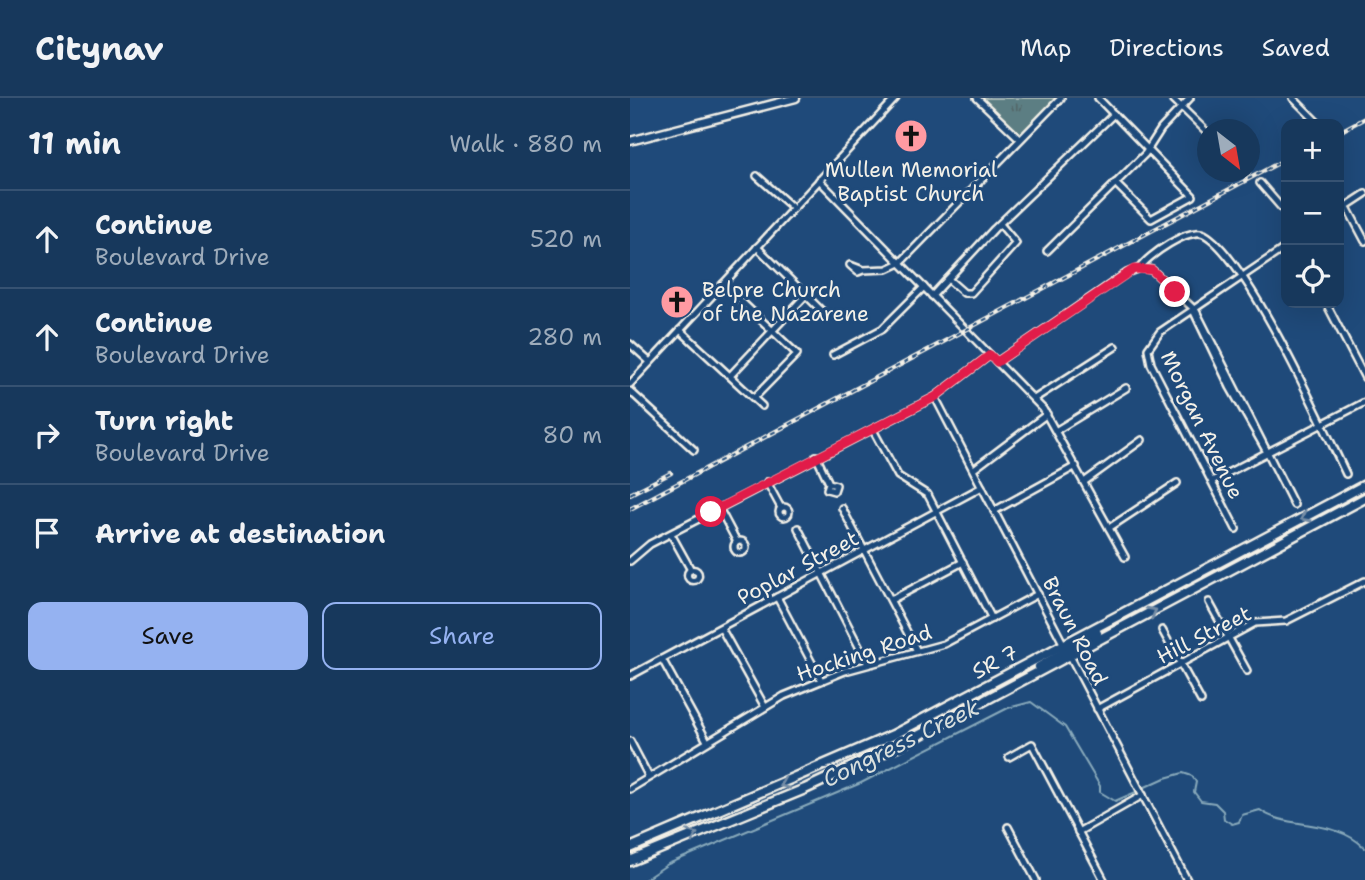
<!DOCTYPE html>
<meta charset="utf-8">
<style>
body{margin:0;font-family:"Shantell Sans",sans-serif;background:#203f62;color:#f1f3f6}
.controls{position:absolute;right:21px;top:21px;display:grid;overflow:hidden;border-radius:14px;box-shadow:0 7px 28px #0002}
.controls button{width:63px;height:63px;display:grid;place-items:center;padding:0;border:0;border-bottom:2px solid #365272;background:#17385c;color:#f1f3f6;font:35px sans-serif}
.compass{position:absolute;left:567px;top:21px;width:63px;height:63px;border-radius:50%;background:#17385c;box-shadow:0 7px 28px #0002;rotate:149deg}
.stop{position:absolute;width:21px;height:21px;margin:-16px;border:5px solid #e11d48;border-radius:50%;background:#fff}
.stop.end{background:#e11d48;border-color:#fff;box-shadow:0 2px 7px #0008}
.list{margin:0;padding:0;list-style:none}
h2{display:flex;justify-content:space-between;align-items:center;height:91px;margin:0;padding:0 28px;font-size:30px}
h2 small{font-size:23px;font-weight:400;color:#9eacbb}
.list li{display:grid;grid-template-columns:46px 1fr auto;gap:21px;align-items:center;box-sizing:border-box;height:98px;padding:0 28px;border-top:2px solid #365272}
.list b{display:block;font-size:26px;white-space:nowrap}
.list p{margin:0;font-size:23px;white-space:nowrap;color:#9eacbb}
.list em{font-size:23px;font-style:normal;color:#9eacbb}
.actions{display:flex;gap:14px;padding:21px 28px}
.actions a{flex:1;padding:16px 0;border:2px solid #95b2f1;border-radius:14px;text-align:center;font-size:24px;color:#95b2f1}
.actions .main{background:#95b2f1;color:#111}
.icon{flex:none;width:38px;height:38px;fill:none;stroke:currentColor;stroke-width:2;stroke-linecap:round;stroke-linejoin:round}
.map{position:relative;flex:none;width:735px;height:782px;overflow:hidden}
header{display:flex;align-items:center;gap:42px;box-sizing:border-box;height:98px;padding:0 35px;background:#17385c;border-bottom:2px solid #365272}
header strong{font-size:33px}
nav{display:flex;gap:38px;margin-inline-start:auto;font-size:24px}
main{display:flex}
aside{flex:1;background:#17385c}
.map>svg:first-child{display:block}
</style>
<header>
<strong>Citynav</strong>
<nav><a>Map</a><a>Directions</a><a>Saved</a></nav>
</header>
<main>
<aside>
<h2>11 min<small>Walk · 880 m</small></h2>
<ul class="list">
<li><svg class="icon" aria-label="ahead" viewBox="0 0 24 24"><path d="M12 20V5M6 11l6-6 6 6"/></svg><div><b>Continue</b><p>Boulevard Drive</p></div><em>520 m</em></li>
<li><svg class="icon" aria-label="ahead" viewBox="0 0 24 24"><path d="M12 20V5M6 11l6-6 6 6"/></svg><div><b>Continue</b><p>Boulevard Drive</p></div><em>280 m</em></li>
<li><svg class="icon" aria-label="right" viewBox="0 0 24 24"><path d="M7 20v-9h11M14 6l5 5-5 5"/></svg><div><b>Turn right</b><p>Boulevard Drive</p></div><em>80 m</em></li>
<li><svg class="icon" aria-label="arrive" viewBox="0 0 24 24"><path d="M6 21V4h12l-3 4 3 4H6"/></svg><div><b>Arrive at destination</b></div></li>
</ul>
<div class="actions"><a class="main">Save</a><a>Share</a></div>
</aside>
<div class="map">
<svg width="735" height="782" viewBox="0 0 735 782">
<defs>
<pattern id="park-tufts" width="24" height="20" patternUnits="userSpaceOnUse" patternTransform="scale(1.75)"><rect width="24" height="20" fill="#5c7e83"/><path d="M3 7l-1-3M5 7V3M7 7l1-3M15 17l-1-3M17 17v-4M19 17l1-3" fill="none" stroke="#536668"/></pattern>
</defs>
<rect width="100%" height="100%" fill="#1f4a7a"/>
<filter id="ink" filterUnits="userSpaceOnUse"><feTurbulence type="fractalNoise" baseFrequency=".0143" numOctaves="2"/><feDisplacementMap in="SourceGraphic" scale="14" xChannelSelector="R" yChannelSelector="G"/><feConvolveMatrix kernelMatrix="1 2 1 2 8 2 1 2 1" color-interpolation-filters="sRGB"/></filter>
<g filter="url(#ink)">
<!-- park -->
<path fill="url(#park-tufts)" stroke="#a8b8b6" stroke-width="2" d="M347,0H431L390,41Z"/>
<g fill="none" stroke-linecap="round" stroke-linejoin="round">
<!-- stream -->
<g stroke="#89aabb" stroke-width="2">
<path d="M513,690L535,680L553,675L562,678L566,684L564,694L571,703L585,705L593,713L594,721L602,726L609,724L612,717L630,712C656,732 704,719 735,750"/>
<path d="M14,782L38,766L231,685L378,610L401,604L435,629L470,688V694L485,703L506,694"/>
</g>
<defs>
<g id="minor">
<path d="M347,0L390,41"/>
<path d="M468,0L563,98L521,121L485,85"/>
<path d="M542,0L578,35"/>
<path d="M663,0L689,26"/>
<path d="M615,74H616"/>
<path d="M127,78L163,110"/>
<path d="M189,82L413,311L495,459"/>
<path d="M630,85L656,115"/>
<path d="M709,101L718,111L735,143"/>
<path d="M709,113L735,96"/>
<path d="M127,149L194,215"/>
<path d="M417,153L515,56L531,31L560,0"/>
<path d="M510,170C517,158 559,129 574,136C617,159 692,326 716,376"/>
<path d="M233,172L228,174L220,167L233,172L257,171L270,165L431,0"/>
<path d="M318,181L334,195H341L386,145L370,126"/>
<path d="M93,186L167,256L124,300"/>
<path d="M302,198L364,131L484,16"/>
<path d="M696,205L735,280"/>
<path d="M563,212L600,289L637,354"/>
<path d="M50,232L132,308"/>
<path d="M0,246L20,264"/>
<path d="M203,257L252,231L294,189"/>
<path d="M367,264L497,175L510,170L522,172L566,213L664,407"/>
<path d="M100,278L176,197"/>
<path d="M0,286L266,0"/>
<path d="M0,293L64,352"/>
<path d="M305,299L434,547"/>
<path d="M404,301L485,249"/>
<path d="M243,332L268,378L298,397L362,521"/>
<path d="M427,332L496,290"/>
<path d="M186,358L199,385L206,387L204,393L197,391L199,385"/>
<path d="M344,371L417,316"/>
<path d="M582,383L735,304"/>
<path d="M137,384L151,410"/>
<path d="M454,384L512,342"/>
<circle cx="154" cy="414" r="5"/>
<path d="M89,410L107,444"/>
<path d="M212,410L287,553"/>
<path d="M364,413L446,368"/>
<path d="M168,430L238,566"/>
<path d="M479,430L547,385"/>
<path d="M606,431L521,266L518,251L530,234L656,149"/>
<path d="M41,436L61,472"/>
<circle cx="110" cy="449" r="6"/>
<path d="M0,463L20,446L305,299L360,257"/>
<circle cx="63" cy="477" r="5.5"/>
<path d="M147,499L191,582"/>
<path d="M261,502L333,464"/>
<path d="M579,504L617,573"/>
<path d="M91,530L135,609"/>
<path d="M532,532L571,603"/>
<path d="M439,556L557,782"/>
<path d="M32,561L77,643"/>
<path d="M0,578L352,389"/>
<path d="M467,611L625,525L656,523L735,483"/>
<path d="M0,643L19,679"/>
<path d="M379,659L402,646L474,782"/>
<path d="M0,691L154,598L215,573L314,546L408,496"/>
<path d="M378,729L406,782"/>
<path d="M448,734L513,697"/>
</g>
<path id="major" d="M0,43L166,0"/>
<g id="highway">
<path d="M409,569L467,535"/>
<path d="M0,750L263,637L735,387"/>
<path d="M0,763L175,691L282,641L735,400"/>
</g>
</defs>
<!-- minor casing -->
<use href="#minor" stroke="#f4f1e8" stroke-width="10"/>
<!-- major casing -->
<use href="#major" stroke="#f4f1e8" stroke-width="11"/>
<!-- highway casing -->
<use href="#highway" stroke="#f4f1e8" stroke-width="13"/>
<!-- minor -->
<use href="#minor" stroke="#1f4a7a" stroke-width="5"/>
<!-- major -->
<use href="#major" stroke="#1f4a7a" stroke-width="6"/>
<!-- highway -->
<use href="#highway" stroke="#1f4a7a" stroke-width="8"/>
<defs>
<g id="rail">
<path d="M709,34L735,20"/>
<path d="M0,396L41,375"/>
<path d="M0,411L656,61"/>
</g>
</defs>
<!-- rail casing -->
<use href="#rail" stroke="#f4f1e8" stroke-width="4.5"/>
<!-- rail -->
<use href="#rail" stroke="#1f4a7a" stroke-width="2" stroke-dasharray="5" stroke-linecap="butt"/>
</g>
<!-- one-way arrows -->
<defs><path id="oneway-chevron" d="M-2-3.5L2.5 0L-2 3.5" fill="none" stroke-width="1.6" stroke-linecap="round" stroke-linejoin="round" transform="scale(1.75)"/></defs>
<g stroke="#748da6">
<use href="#oneway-chevron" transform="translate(675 419) rotate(152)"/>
<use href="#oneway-chevron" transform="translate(522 514) rotate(-28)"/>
<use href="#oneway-chevron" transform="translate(154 686) rotate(157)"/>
<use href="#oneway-chevron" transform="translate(63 737) rotate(-23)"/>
</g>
</g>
<g fill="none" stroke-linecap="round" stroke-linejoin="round" filter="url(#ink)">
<!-- route -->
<path stroke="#e11d48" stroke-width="9" d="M81,414L305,299L360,257L367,264L504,171L522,172L545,194"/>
</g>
<!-- icons -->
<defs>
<symbol id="church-disc" viewBox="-11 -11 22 22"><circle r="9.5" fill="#ff9aa2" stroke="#1f4a7a"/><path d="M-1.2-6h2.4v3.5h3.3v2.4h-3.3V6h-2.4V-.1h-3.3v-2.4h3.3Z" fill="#111"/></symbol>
</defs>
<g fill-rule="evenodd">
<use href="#church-disc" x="262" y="19" width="38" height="38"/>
<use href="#church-disc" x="28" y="185" width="38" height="38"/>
</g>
<g text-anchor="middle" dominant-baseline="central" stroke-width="6" stroke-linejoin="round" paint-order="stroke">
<!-- poi labels -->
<g font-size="21" fill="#f4f1e8" stroke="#1f4a7a">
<text x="281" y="72">Mullen Memorial<tspan x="281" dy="24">Baptist Church</tspan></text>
<text x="72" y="192" text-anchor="start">Belpre Church<tspan x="72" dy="24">of the Nazarene</tspan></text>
</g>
<!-- street labels -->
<g font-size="21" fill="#f4f1e8" stroke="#1f4a7a">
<text transform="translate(572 327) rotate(64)">Morgan Avenue</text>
<text transform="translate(168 470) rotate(-28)">Poplar Street</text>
<text transform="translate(445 533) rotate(63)">Braun Road</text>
<text transform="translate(574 537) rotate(-27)">Hill Street</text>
<text transform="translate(234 555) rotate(-18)">Hocking Road</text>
<text transform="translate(365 564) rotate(-28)">SR 7</text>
</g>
<!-- water labels -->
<g font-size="23" font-style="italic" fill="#d9dfdd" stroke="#1f4a7a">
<text transform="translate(271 645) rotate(-26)">Congress Creek</text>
</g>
</g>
</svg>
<div class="controls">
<button>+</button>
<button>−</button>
<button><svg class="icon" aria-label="locate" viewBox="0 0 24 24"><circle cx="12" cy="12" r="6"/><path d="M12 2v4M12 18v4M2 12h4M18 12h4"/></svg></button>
</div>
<svg class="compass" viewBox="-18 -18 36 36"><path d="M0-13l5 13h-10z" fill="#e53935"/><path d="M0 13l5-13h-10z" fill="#9eacbb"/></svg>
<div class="stop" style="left:81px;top:414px"></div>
<div class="stop end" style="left:545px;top:194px"></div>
</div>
</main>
